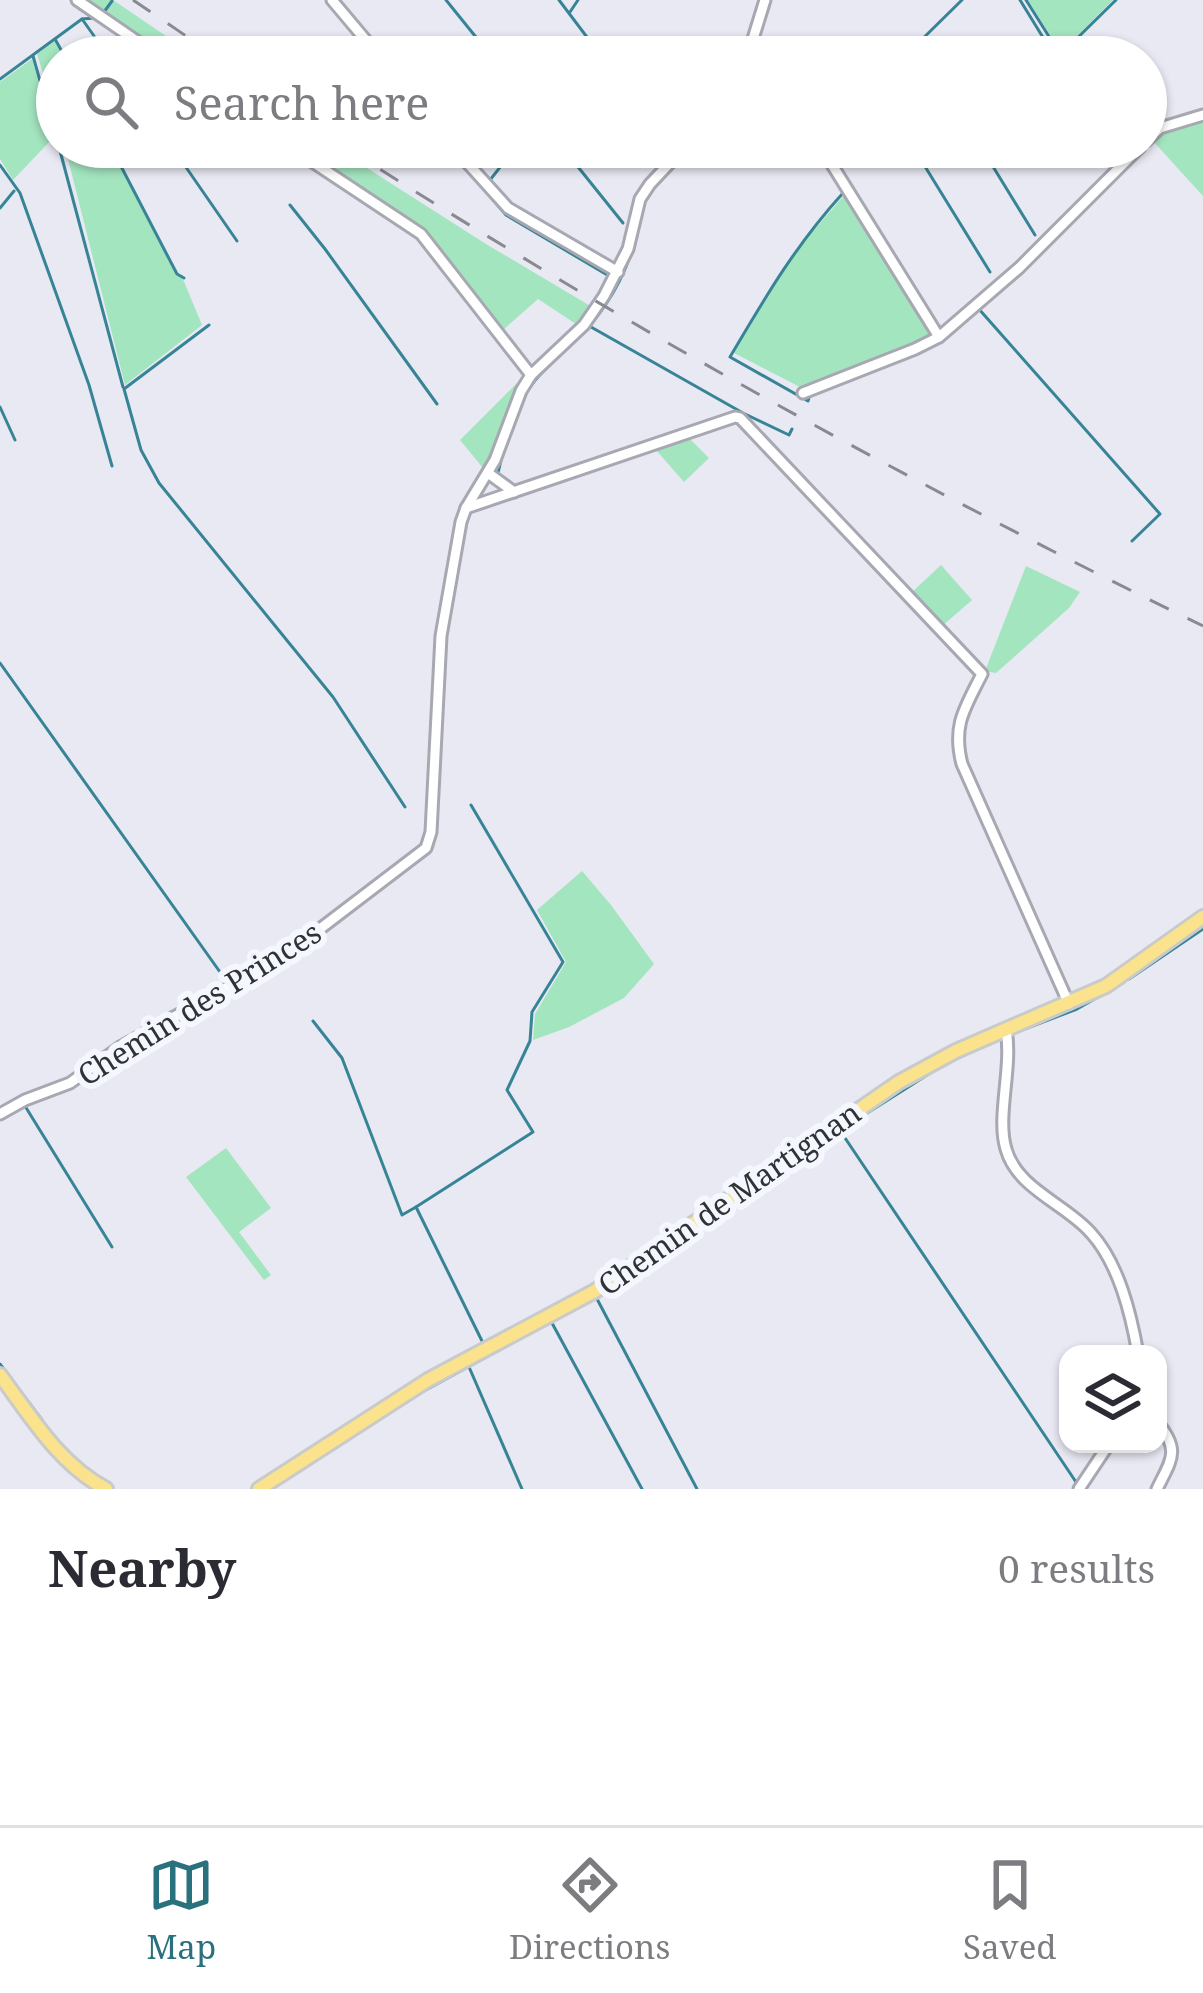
<!DOCTYPE html>
<style>
body{margin:0;font-family:"Noto Serif",serif;background:#f7f7f7;color:#2b2b33}
.controls{position:absolute;right:36px;bottom:36px;display:grid;overflow:hidden;border-radius:24px;box-shadow:0 3px 9px #0004}
.controls button{width:108px;height:108px;display:grid;place-items:center;padding:0;border:0;border-bottom:3px solid #e1e1e2;background:#fff;color:#2b2b33;font:60px sans-serif}
.list{margin:0;padding:0;list-style:none}
h2{display:flex;justify-content:space-between;align-items:center;height:156px;margin:0;padding:0 48px;font-size:51px}
h2 small{font-size:39px;font-weight:400;color:#7c7c81}
.icon{flex:none;width:66px;height:66px;fill:none;stroke:currentColor;stroke-width:2;stroke-linecap:round;stroke-linejoin:round}
.map{position:relative;flex:none;width:1203px;height:1489px;overflow:hidden}
.search{position:absolute;background:#fff;box-shadow:0 3px 9px #0004;left:36px;right:36px;top:36px;height:132px;display:flex;align-items:center;gap:30px;box-sizing:border-box;padding:0 42px;border-radius:66px;color:#7c7c81;font-size:45px}
.sheet{height:336px;background:#fff}
nav{display:flex;justify-content:space-around;align-items:center;box-sizing:border-box;height:168px;border-top:3px solid #e1e1e2;background:#fff;font-size:33px;color:#7c7c81}
nav a{display:grid;justify-items:center;gap:6px}
nav .on{color:#2a717e}
.map>svg:first-child{display:block}
</style>
<div class="map">
<svg width="1203" height="1489" viewBox="0 0 1203 1489">
<rect width="100%" height="100%" fill="#e8e9f3"/>
<!-- green -->
<g fill="#a3e5bf">
<path d="M80,0H113L197,57H163Z"/>
<path d="M1028,0H1113L1061,52Z"/>
<path d="M55,41L63,57H57V118L37,54Z"/>
<path d="M32,59L54,137L13,180L0,159V82Z"/>
<path d="M1203,120V196L1152,140L1165,132Z"/>
<path d="M65,147H110L176,275L182,277L202,325L125,385Z"/>
<path d="M296,147H334L486,244L592,307L579,326L538,299L503,330L432,240L416,226Z"/>
<path d="M846,193L934,336L800,387L734,353L795,252Z"/>
<path d="M518,382L487,469L483,468L460,440Z"/>
<path d="M690,439L709,458L684,482L656,450Z"/>
<path d="M941,565L972,600L941,627L910,594Z"/>
<path d="M1026,566L1080,592L1069,608L996,673L985,671Z"/>
<path d="M582,871L611,905L654,964L624,998L569,1027L533,1040L535,1014L566,962L537,910Z"/>
<path d="M226,1148L271,1208L239,1232L271,1275L264,1280L186,1177Z"/>
</g>
<g fill="none" stroke-linecap="round" stroke-linejoin="round">
<!-- stream -->
<g stroke="#378496" stroke-width="3">
<path d="M446,0L492,57"/>
<path d="M559,0L602,57"/>
<path d="M1020,0L1055,57"/>
<path d="M1026,0L1060,54"/>
<path d="M104,12L112,1"/>
<path d="M570,12L578,0"/>
<path d="M94,18L82,19L109,57"/>
<path d="M55,39L65,57"/>
<path d="M917,44L925,57"/>
<path d="M33,56L57,141"/>
<path d="M457,57L476,37"/>
<path d="M904,57L962,0"/>
<path d="M1058,57L1116,0"/>
<path d="M0,79L82,19"/>
<path d="M59,147L123,387"/>
<path d="M111,147L177,274L184,278"/>
<path d="M172,147L237,241"/>
<path d="M562,147L623,223"/>
<path d="M670,147L671,149"/>
<path d="M913,147L990,272"/>
<path d="M981,147L1035,235"/>
<path d="M0,165L20,193L89,385L112,466"/>
<path d="M490,180L516,147"/>
<path d="M477,181L506,215L609,276"/>
<path d="M290,205L325,249L437,404"/>
<path d="M0,208L14,191"/>
<path d="M978,308L1160,514L1132,541"/>
<path d="M209,325L124,389L141,450L159,483L333,697L405,807"/>
<path d="M591,327L743,413L789,435L792,429"/>
<path d="M810,394L808,401L730,357C766,296 795,246 843,193"/>
<path d="M523,398C539,369 568,351 589,326C612,300 631,264 637,230"/>
<path d="M0,407L15,440"/>
<path d="M498,473L503,452"/>
<path d="M0,663L220,972"/>
<path d="M1129,979L1203,929"/>
<path d="M313,1021L342,1058L402,1215L416,1207L483,1343"/>
<path d="M1012,1034L1077,1009L1123,983"/>
<path d="M25,1106L112,1247"/>
<path d="M839,1129L1076,1482"/>
<path d="M842,1129L943,1065L1002,1038"/>
<path d="M416,1207L533,1132L507,1090L530,1041L532,1012L563,962L471,805"/>
<path d="M607,1290L838,1132"/>
<path d="M596,1297L697,1489"/>
<path d="M552,1323L642,1489"/>
<path d="M0,1364L42,1420"/>
<path d="M469,1367L522,1489"/>
<path d="M413,1397L594,1298"/>
<path d="M270,1489L405,1402"/>
</g>
<defs>
<g id="minor">
<path d="M77,0L160,57"/>
<path d="M332,0L380,57"/>
<path d="M752,42L765,57"/>
<path d="M744,57L752,42L765,0"/>
<path d="M1146,141L1160,128L1203,115"/>
<path d="M290,147L421,234L531,375"/>
<path d="M453,147L508,208L618,272"/>
<path d="M821,147L939,337"/>
<path d="M803,393L915,349L939,337L1019,268L1140,147"/>
<path d="M488,473L514,492"/>
<path d="M466,508L735,417L740,418L982,674C965,708 952,725 962,764L1069,1004"/>
<path d="M1006,1029C1013,1068 996,1116 1006,1149C1017,1189 1066,1204 1091,1233C1119,1264 1131,1314 1138,1354"/>
<path d="M0,1114L25,1100L70,1083L120,1047L287,954L426,848L431,832L441,636L461,522L466,508L495,460L521,391L531,375L584,325L604,296L628,249L640,199L650,184L685,147"/>
<path d="M1079,1489L1109,1444"/>
<path d="M1157,1489C1171,1460 1181,1451 1158,1423"/>
</g>
<g id="major">
<path d="M0,1375C31,1417 59,1464 106,1489"/>
<path d="M259,1489L428,1380L595,1291L899,1082L956,1051L1106,986L1203,917"/>
</g>
</defs>
<!-- minor casing -->
<use href="#minor" stroke="#a7a8b1" stroke-width="15"/>
<!-- major casing -->
<use href="#major" stroke="#c9caca" stroke-width="18"/>
<!-- minor -->
<use href="#minor" stroke="#fff" stroke-width="9"/>
<!-- major -->
<use href="#major" stroke="#fbe28c" stroke-width="12"/>
<!-- rail -->
<g stroke="#898a91" stroke-width="3" stroke-dasharray="21 21" stroke-linecap="butt">
<path d="M133,0L217,57"/>
<path d="M345,147C621,324 908,482 1203,626"/>
</g>
</g>
<g text-anchor="middle" dominant-baseline="central" stroke-width="12" stroke-linejoin="round" paint-order="stroke">
<!-- street labels -->
<g font-size="30" fill="#313235" stroke="#f5f7ff">
<text transform="translate(199 1003) rotate(-32)">Chemin des Princes</text>
<text transform="translate(729 1198) rotate(-35)">Chemin de Martignan</text>
</g>
</g>
</svg>
<div class="controls">
<button><svg class="icon" aria-label="layers" viewBox="0 0 24 24"><path d="M12 4l9 5-9 5-9-5zM3 14l9 5 9-5"/></svg></button>
</div>
<div class="search"><svg class="icon" aria-label="search" viewBox="0 0 24 24"><circle cx="10" cy="10" r="6"/><path d="M15 15l6 6"/></svg>Search here</div>
</div>
<section class="sheet">
<h2>Nearby<small>0 results</small></h2>
<ul class="list">
</ul>
</section>
<nav>
<a class="on"><svg class="icon" aria-label="map" viewBox="0 0 24 24"><path d="M3 6l6-2 6 2 6-2v14l-6 2-6-2-6 2zM9 4v14M15 6v14"/></svg>Map</a>
<a><svg class="icon" aria-label="directions" viewBox="0 0 24 24"><path d="M12 3l9 9-9 9-9-9zM9 14v-3h6M13 9l2 2-2 2"/></svg>Directions</a>
<a><svg class="icon" aria-label="saved" viewBox="0 0 24 24"><path d="M7 4h10v16l-5-4-5 4z"/></svg>Saved</a>
</nav>
